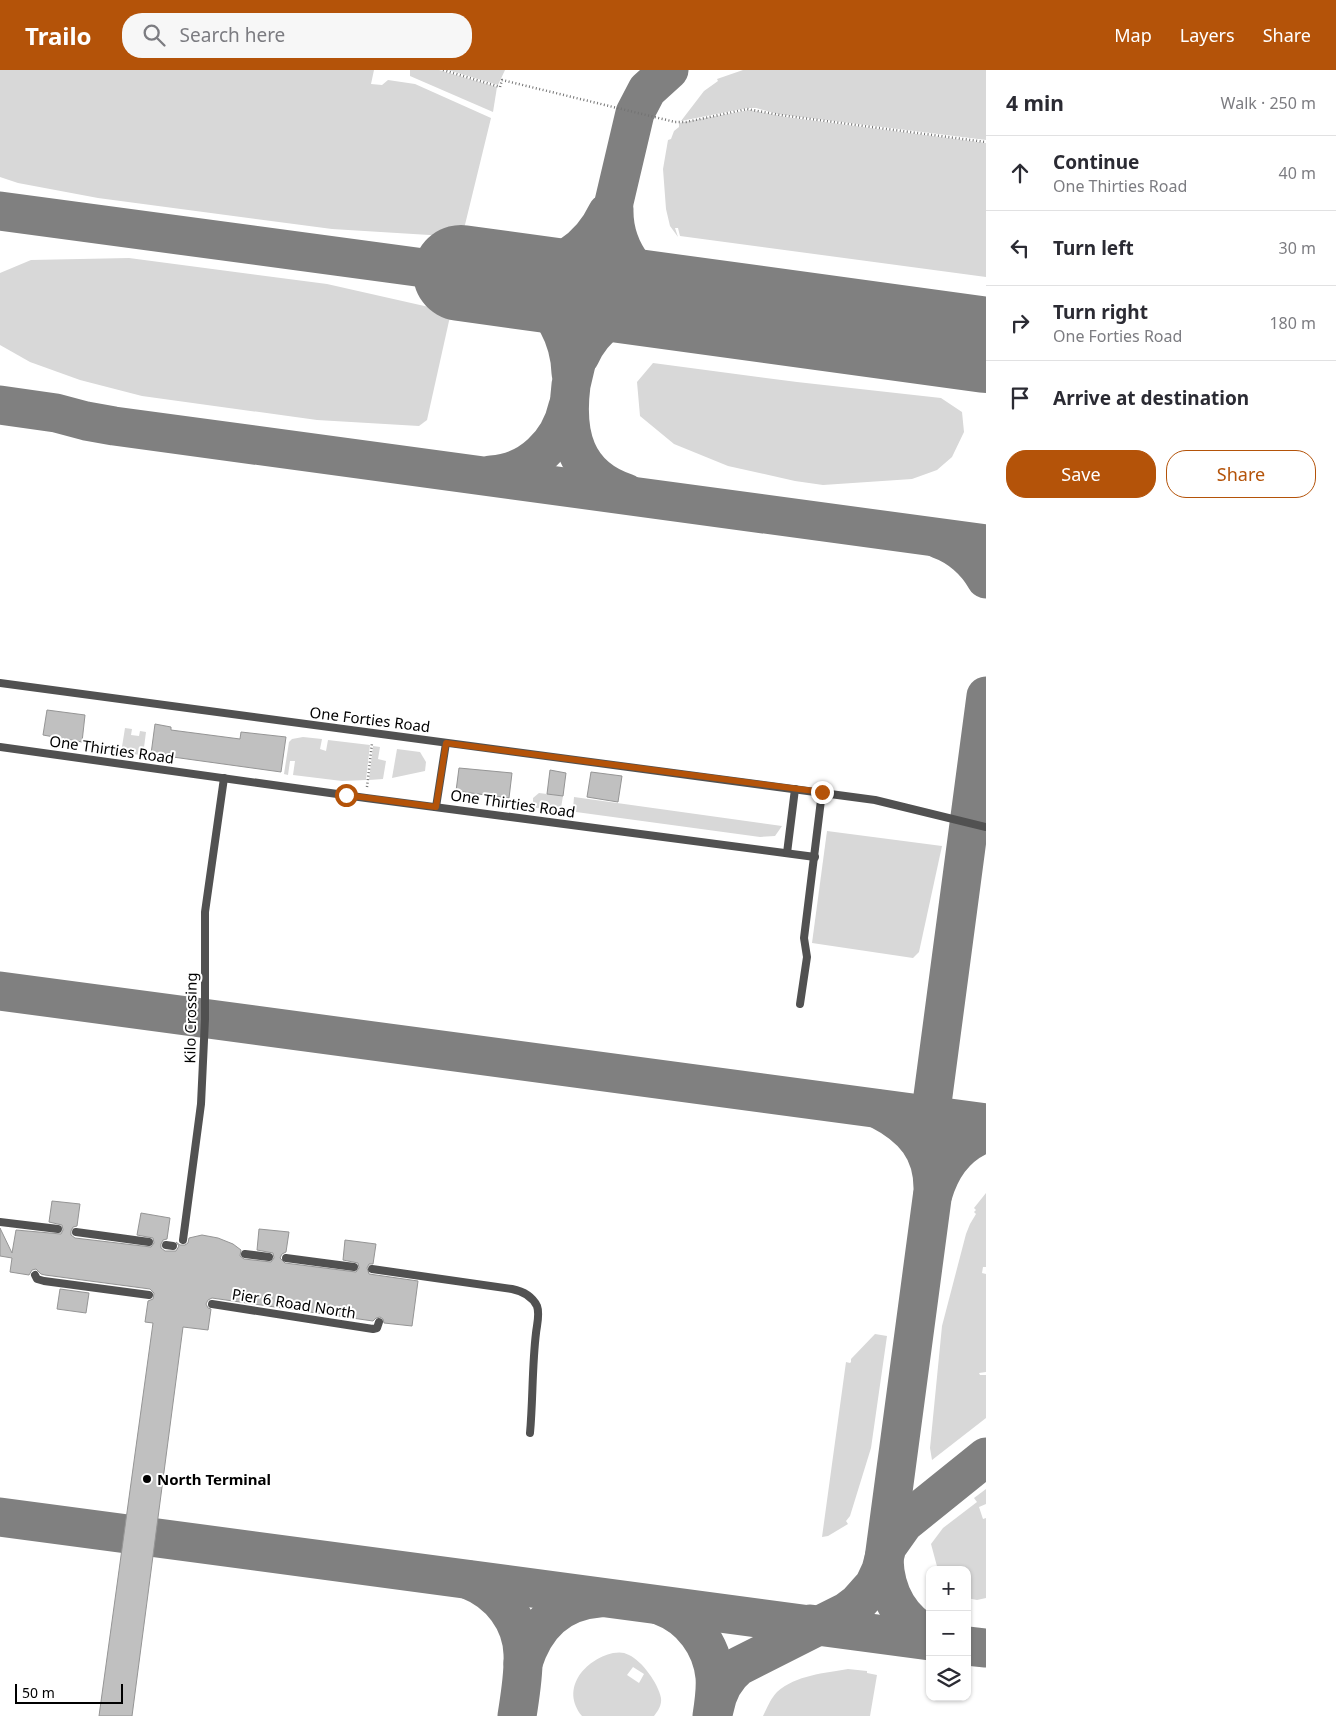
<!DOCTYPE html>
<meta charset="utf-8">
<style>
body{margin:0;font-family:"Noto Sans",sans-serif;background:#f7f7f7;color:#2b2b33}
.controls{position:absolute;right:15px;bottom:15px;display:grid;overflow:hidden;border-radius:10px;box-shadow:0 1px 4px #0004}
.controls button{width:45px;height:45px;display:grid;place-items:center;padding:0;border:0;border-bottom:1px solid #e1e1e2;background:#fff;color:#2b2b33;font:25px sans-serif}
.scale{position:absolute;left:15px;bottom:12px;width:108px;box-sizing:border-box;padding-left:5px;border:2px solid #000;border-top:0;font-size:14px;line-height:18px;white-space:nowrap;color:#000;-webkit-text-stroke:4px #fff;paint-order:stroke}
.stop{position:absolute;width:15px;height:15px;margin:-11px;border:4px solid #b45309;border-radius:50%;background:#fff}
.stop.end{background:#b45309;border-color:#fff;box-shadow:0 1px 5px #0008}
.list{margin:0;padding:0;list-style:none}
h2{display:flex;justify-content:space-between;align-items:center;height:65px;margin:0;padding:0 20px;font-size:21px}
h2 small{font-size:16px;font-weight:400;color:#7c7c81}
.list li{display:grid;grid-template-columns:32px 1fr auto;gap:15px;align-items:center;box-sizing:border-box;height:75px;padding:0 20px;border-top:1px solid #e1e1e2}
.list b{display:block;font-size:19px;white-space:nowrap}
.list p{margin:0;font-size:16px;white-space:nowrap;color:#7c7c81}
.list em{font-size:16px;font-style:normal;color:#7c7c81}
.actions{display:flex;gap:10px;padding:15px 20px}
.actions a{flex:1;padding:11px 0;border:1px solid #b45309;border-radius:20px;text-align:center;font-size:18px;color:#b45309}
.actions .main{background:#b45309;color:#fff}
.icon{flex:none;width:28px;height:28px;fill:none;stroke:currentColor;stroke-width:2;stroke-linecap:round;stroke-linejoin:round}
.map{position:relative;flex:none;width:986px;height:1646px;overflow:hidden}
header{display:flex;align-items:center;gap:30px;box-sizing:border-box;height:70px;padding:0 25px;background:#b45309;color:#fff}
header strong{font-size:24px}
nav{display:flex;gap:28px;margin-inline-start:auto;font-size:18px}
.search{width:350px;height:45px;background:#f7f7f7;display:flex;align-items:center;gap:12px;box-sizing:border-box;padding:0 18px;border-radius:20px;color:#7c7c81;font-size:19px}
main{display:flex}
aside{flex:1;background:#fff}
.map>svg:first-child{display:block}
</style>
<header>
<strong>Trailo</strong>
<div class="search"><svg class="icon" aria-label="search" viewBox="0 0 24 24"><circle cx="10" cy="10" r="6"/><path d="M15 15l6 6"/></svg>Search here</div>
<nav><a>Map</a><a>Layers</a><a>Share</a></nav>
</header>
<main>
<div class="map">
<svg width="986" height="1646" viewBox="0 0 986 1646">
<rect width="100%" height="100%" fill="#fff"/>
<!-- green -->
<g fill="#d8d8d8" fill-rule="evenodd">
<path d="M0,0H374L371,14L382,15L388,10L415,14L491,48L462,167L332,159L98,128L18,113L0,107Z"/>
<path d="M410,0H439L497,17L493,42L410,6Z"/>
<path d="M448,0H505L498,15Z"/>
<path d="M743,0H986V70L778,44L756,38H747L681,51L704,21L718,11L717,9Z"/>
<path d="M749,40L786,47L986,73V207L680,166L678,158H675L678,167L670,156L666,139L663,99L668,70L671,69L674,61L679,57V53Z"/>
<path d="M129,188L327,214L451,242L427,350L419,356L317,350L142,326L80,310L30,292L0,275V203L31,190Z"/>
<path d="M653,293L797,312L941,328L962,342L964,362L952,387L937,400L912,409L823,415L795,411L728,396L674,374L640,346L637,312Z"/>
<path d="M125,658L132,659L131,665L139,666L140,661L146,662L143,685L131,684L132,681L125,680L124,683H121Z"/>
<path d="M303,667L322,669L320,679L326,681L328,670L370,675L366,710L342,711L293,705L295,691H290L288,705L284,704L289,672L292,669Z"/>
<path d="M373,676L380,677L378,689L386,691L383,709L369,710Z"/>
<path d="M397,679L420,682L426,692L425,701L392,708Z"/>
<path d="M539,723L563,726L561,738H559V741L553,740L554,737L547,736L546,739L530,737L533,733V728Z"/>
<path d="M574,727L782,756L775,766L760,767L576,742V740L573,739Z"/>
<path d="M827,761L942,776L919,882L913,888L812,873Z"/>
<path d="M986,1123V1197H983L982,1203L986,1204V1302L979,1303L980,1305H986V1348L932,1390L930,1378L942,1256L966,1164L970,1154L976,1144L974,1142L976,1140L974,1138Z"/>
<path d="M875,1264L887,1266L871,1378L850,1446L846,1451L848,1454L828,1466L822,1467L846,1292L850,1293L851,1292V1289Z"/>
<path d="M986,1419V1434L979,1437L983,1449L986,1448V1528L977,1530L967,1528V1500H938L931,1474L943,1458L977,1432L974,1428Z"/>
<path d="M613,1583C619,1582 624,1582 629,1585C642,1591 658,1613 661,1628C662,1635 658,1641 654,1646H582C560,1619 584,1590 613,1583ZM633,1597L644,1604L639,1613L627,1605Z"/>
<path d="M848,1599L867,1601V1603L877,1605L870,1646H763C767,1638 771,1628 777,1622C796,1605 825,1603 848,1599Z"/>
</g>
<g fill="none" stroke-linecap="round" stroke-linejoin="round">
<!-- taxiway -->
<g stroke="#808080" stroke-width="39">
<path d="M614,139C613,182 644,221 685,232"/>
<path d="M0,141L461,203"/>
<path d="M486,207C537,207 584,192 607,143"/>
<path d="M491,208C501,211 512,213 521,217C553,233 570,269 571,303"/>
<path d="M932,268L963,274L986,288"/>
<path d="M580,286C593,257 623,234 655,232C669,230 683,233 697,235"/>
<path d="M0,335L56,343L86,351L114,356L986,474"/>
<path d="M491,405C530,403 560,373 568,336"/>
<path d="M626,423C574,406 565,363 571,315L635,43L647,20L669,0"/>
<path d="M939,469C959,476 976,491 986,509"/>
<path d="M0,921L986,1053"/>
<path d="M878,1039C913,1057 934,1080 933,1121L884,1489C885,1522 900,1550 930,1566"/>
<path d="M927,1071L986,626"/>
<path d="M933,1124C941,1096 958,1073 986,1063"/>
<path d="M0,1447L930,1571"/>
<path d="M469,1510C500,1522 522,1551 523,1584C524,1604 520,1626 517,1646"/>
<path d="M661,1536C691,1547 712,1575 715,1607C716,1620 714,1633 712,1646"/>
<path d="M810,1554L818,1556L846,1542L858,1533L874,1515L881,1500L887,1477L904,1453L986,1387"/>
<path d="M967,1576L986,1578"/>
<path d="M523,1593C535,1555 559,1531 599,1528"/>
<path d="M714,1640C717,1623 725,1607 739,1596L818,1556"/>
</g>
<!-- runway -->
<path stroke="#808080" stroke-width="96" d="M461,203L986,275"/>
</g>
<!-- building -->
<g fill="#c0c0c0" stroke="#959595">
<path d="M47,640L85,645L82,672L43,665Z"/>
<path d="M155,654L171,657V660L240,669L241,662L286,667L281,702L151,684Z"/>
<path d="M459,698L512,703L509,728L456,721Z"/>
<path d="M550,700L566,703L563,726L547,724Z"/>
<path d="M591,702L622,706L618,732L587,727Z"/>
<path d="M52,1131L80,1134L77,1156L73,1157L71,1161V1165L75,1168L151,1177L154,1173L153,1168L137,1165L141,1143L170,1148L167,1169L163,1170L161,1174V1178L165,1181H176L179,1176L176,1172L180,1175H185L188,1173L189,1168L202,1165L218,1168L233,1174L241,1180L240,1186L244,1189L271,1192L274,1188L273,1183L257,1180L259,1159L289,1162L286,1182L282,1184L280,1188L285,1193L356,1202L359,1198L358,1193L343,1190L345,1170L376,1174L373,1194H369L367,1198L369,1204L418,1211L412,1256L384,1253L383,1249L380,1247L376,1248L373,1251L212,1228L208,1230L206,1234L208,1238L211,1239L208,1260L183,1257L132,1646H99L153,1253L145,1252L148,1231L153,1229L154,1223L150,1219L45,1205L41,1204L36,1199L32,1200L29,1205L10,1202L12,1188L0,1186V1158L12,1183L16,1160L61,1164L63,1160L62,1155L49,1152Z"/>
<path d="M60,1219L89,1223L86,1243L57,1239Z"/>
</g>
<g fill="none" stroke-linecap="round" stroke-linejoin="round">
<!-- path -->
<g stroke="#737373" stroke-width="2.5" stroke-dasharray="1 2.5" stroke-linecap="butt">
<path d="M443,0L500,17L502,10L675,52H686L747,39L780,45L986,72"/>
<path d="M367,717L372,673"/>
</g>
<!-- service -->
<g stroke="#515151" stroke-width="8">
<path d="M0,613L875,730L986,757"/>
<path d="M0,677L366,728L815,787"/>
<path d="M436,737L446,673"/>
<path d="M787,783L795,719"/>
<path d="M800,934L807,887L804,868L822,722"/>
<path d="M0,1152L58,1159"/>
<path d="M76,1162L149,1172"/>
<path d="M183,1170L201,1034L205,949V842L224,708"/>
<path d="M166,1175L173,1176"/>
<path d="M245,1184L269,1187"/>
<path d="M286,1188L354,1197"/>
<path d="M372,1199L512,1219C522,1221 532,1226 537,1236C540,1244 537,1254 536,1263C532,1296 533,1330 530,1363"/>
<path d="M35,1205L37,1209L44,1211L149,1225"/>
<path d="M212,1234L373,1259L377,1258L379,1252"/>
</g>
</g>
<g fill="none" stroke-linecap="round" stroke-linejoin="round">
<!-- route -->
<path stroke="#b45309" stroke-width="6" d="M346,725L436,737L446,673L822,722"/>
</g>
<!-- markers -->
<circle fill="#000" stroke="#fff" stroke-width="2" cx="147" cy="1409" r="5"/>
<g text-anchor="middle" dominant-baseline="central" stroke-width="4" stroke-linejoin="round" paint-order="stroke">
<!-- street labels -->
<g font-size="15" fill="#000" stroke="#fff">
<text transform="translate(370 649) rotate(7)">One Forties Road</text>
<text transform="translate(112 679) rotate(8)">One Thirties Road</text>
<text transform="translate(513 733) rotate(8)">One Thirties Road</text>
<text transform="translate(190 948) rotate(-89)">Kilo Crossing</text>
<text transform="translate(294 1233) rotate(9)">Pier 6 Road North</text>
</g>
<!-- poi labels -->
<g font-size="15" font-weight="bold" fill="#000" stroke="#fff" text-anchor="start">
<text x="157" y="1409">North Terminal</text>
</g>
</g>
</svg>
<div class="controls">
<button>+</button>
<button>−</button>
<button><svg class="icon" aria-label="layers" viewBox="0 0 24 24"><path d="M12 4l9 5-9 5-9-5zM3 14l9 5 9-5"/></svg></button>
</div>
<div class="scale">50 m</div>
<div class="stop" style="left:346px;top:725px"></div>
<div class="stop end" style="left:822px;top:722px"></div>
</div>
<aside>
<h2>4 min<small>Walk · 250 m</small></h2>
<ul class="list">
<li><svg class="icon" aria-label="ahead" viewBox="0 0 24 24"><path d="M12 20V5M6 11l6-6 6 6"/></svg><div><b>Continue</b><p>One Thirties Road</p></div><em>40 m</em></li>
<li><svg class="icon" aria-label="left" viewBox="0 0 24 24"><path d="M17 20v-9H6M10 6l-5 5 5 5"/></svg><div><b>Turn left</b></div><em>30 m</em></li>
<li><svg class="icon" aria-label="right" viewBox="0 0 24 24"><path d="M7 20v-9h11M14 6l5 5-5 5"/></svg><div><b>Turn right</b><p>One Forties Road</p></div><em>180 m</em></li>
<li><svg class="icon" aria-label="arrive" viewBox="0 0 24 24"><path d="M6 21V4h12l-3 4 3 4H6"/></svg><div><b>Arrive at destination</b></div></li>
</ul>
<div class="actions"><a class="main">Save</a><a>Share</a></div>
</aside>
</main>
